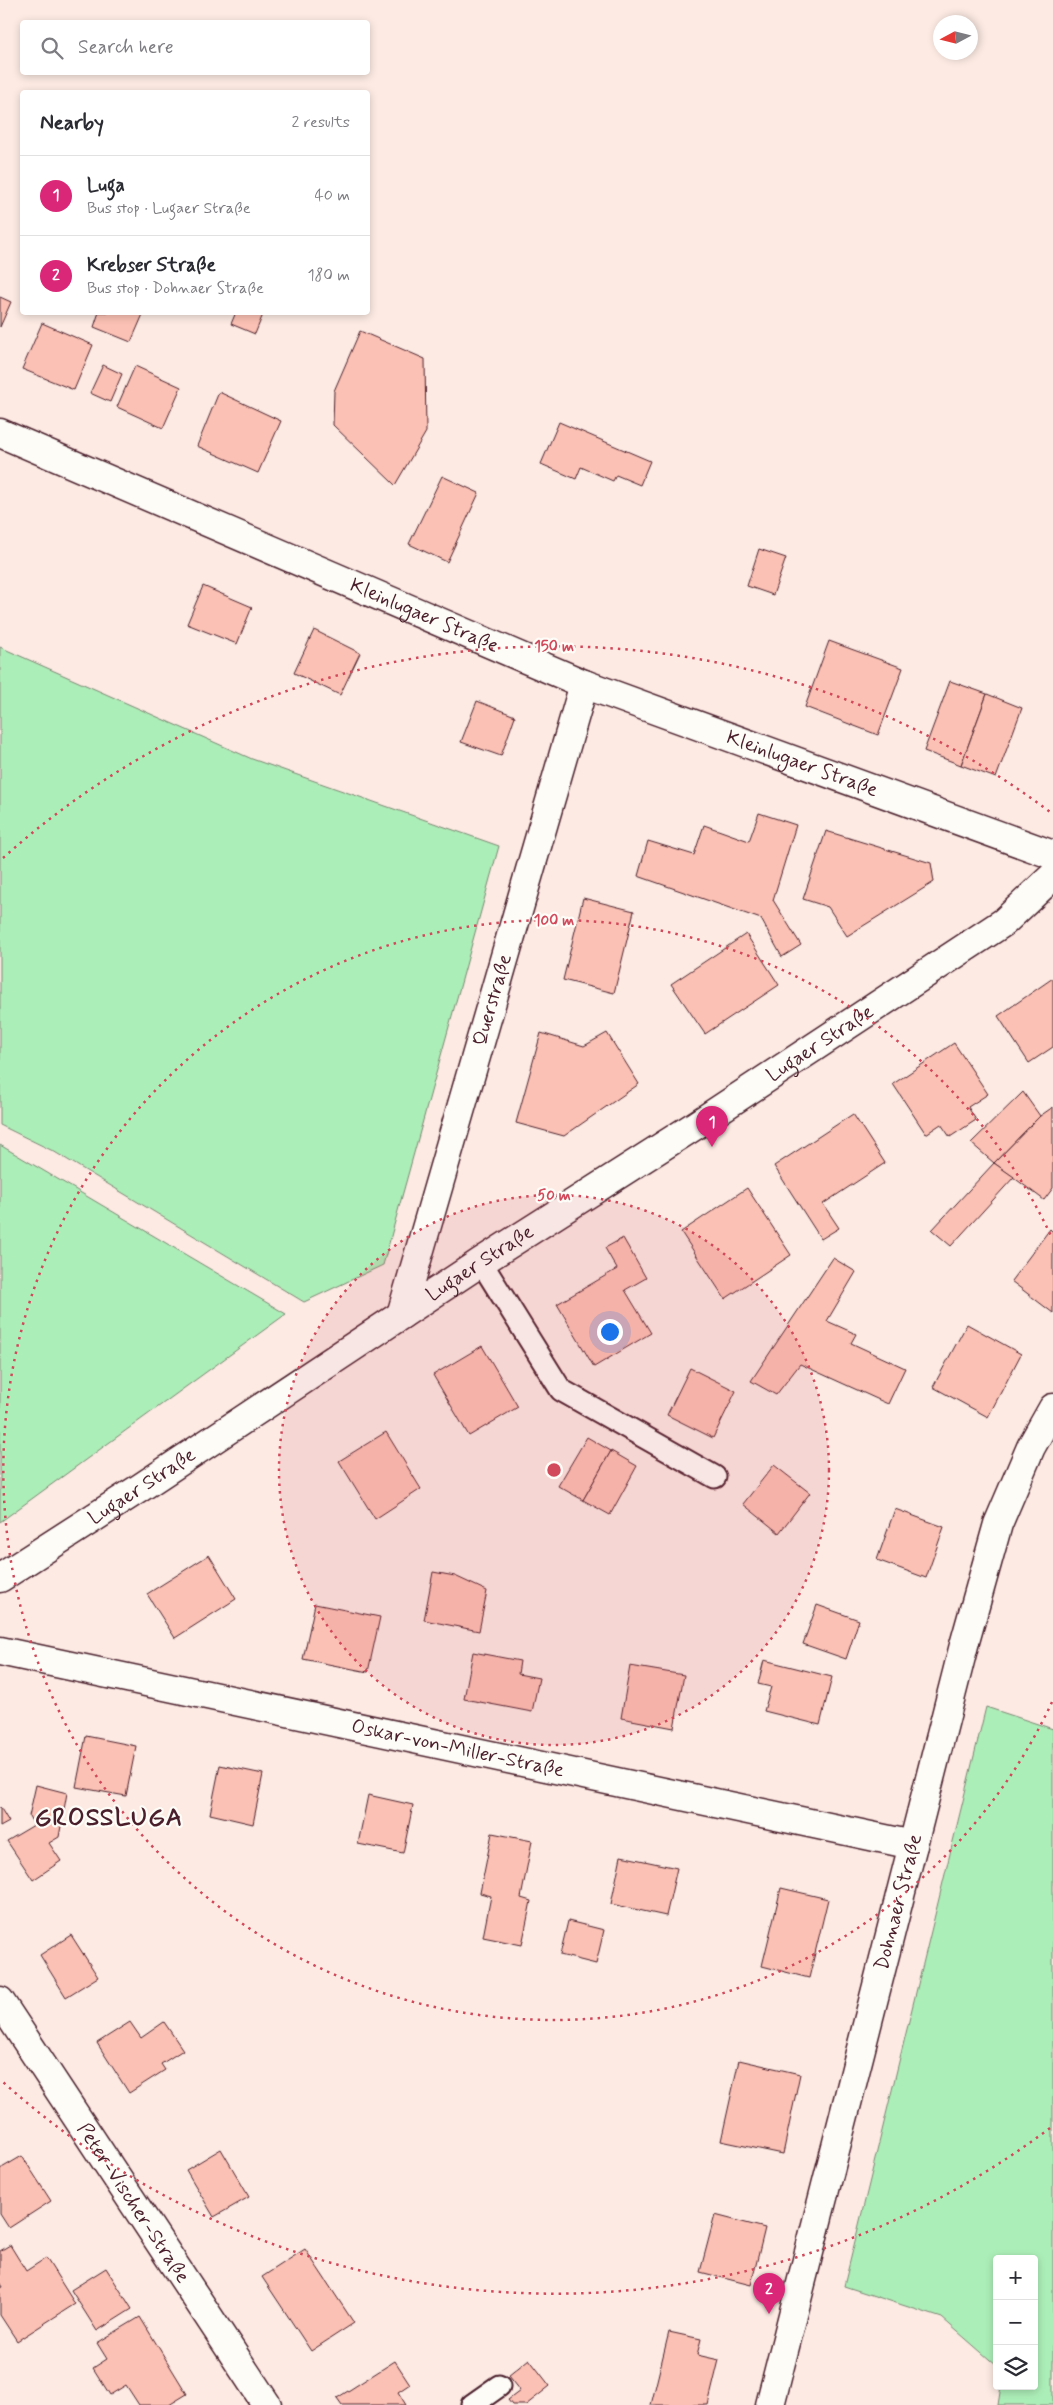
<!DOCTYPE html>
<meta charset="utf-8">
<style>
body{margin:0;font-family:Mynerve,sans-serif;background:#f2f2f3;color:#2b2b33}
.controls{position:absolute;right:15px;bottom:15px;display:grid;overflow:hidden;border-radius:5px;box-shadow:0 2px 8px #0003}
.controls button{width:45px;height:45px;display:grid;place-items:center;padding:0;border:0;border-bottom:1px solid #e1e1e2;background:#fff;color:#2b2b33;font:25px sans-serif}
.compass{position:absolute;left:933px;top:15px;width:45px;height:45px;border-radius:50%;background:#fff;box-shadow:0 2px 8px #0003;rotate:263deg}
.you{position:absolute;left:609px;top:1331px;width:18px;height:18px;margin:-12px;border:4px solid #fff;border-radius:50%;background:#1a73e8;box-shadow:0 0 0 8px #1a73e833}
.badge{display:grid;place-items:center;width:32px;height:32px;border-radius:50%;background:#db2777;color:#fff;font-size:16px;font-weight:700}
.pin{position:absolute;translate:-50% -41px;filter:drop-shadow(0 1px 2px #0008)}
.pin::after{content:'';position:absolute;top:26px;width:18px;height:15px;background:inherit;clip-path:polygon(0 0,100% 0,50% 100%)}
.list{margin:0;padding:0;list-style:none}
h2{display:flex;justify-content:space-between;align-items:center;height:65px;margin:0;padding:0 20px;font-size:21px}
h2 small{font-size:16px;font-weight:400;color:#7c7c81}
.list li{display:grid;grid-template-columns:32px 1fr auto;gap:15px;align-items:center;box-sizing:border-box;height:80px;padding:0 20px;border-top:1px solid #e1e1e2}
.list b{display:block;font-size:19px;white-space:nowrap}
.list p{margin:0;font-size:16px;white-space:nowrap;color:#7c7c81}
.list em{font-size:16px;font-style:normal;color:#7c7c81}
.icon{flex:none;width:28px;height:28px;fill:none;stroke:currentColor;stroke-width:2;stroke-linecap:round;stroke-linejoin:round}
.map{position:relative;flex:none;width:1053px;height:2405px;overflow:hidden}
.search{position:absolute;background:#fff;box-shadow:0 2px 8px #0003;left:20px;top:20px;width:350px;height:55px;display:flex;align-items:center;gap:12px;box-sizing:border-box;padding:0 18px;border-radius:5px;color:#7c7c81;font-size:19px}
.panel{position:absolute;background:#fff;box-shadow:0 2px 8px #0003;left:20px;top:90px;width:350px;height:225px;border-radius:5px}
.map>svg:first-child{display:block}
</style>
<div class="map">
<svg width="1053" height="2405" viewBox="0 0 1053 2405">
<rect width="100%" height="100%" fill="#fceae3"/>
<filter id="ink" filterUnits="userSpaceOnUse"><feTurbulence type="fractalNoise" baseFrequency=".02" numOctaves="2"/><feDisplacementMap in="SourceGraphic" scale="10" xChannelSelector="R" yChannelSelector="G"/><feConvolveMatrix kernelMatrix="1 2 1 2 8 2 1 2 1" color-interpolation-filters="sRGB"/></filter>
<g filter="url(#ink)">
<!-- green -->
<g fill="#aceeb8" stroke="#7b8672">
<path d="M0,647L252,759L499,846L383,1265L304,1302L53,1151L0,1125Z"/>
<path d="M0,1145L286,1314L0,1522Z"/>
<path d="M986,1707L1053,1729V2405H998L1001,2386H1034V2259H997V2366L942,2318L844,2286Z"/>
</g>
<!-- building -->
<g fill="#fbc1b4" stroke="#4a1f2b">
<path d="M0,297L11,302L0,327Z"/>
<path d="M99,312H144L131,342L94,327Z"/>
<path d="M236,312H264L255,334L231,324Z"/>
<path d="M42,323L93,345L74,390L22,369Z"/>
<path d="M360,331L425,359L426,432L395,485L333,425L334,391Z"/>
<path d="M103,365L122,374L110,402L90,393Z"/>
<path d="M135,366L181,387L163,428L117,407Z"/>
<path d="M219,392L281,421L258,473L197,446Z"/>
<path d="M559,422L650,461L640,485L616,475L613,481L581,467L576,479L541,464Z"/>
<path d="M442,476L479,493L447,562L409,544Z"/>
<path d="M759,549L786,558L773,595L747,586Z"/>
<path d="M203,586L252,607L237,644L187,624Z"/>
<path d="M314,630L360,653L340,695L294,673Z"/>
<path d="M829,641L903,668L878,735L805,707Z"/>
<path d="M950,681L987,694L961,765L924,751Z"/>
<path d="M987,694L1022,708L996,778L961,765Z"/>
<path d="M477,701L515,716L501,756L461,742Z"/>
<path d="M759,813L796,825L773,900L801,945L782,957L761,919L638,876L648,841L694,855L704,825L749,841Z"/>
<path d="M826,831L931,863L934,882L847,936L828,907L803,899Z"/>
<path d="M583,898L634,911L614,993L563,980Z"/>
<path d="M746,934L779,985L705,1034L671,984Z"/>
<path d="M1053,978V1047L1029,1063L998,1016Z"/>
<path d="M541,1033L584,1046L607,1033L639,1084L564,1136L516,1123Z"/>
<path d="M954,1043L988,1094L968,1107L976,1120L950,1137L941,1124L926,1134L893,1084Z"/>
<path d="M1023,1092L1040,1116L994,1163L971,1143Z"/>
<path d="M1053,1107V1188L1044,1200L994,1163L1040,1116Z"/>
<path d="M853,1114L885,1163L823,1204L839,1228L821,1239L774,1166Z"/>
<path d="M994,1163L1014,1177L951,1246L932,1230Z"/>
<path d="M747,1188L791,1255L725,1299L681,1232Z"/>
<path d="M1050,1229L1053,1232V1313L1011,1281Z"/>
<path d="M623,1238L646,1278L625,1290L651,1333L594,1367L557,1304L617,1269L605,1248Z"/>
<path d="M833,1258L856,1272L827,1321L856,1334L851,1343L905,1368L888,1404L800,1364L776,1395L751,1381Z"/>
<path d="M967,1324L1021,1354L988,1417L933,1387Z"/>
<path d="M482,1346L518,1407L469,1436L433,1375Z"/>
<path d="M690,1368L736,1391L713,1438L667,1415Z"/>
<path d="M386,1432L421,1489L375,1519L339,1461Z"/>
<path d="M587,1437L611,1451L583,1500L558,1486Z"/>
<path d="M611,1451L637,1466L610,1515L583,1500Z"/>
<path d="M774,1465L810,1493L779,1533L743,1504Z"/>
<path d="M895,1509L944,1527L926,1578L877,1560Z"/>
<path d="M209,1555L236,1599L175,1638L147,1594Z"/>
<path d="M433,1572L455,1576L487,1591L479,1631L424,1620Z"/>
<path d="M315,1604L380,1617L368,1672L303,1659Z"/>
<path d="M817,1605L859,1620L846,1659L803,1644Z"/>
<path d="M473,1652L520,1661L518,1674L539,1678L532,1712L464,1699Z"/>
<path d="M764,1660L832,1677L820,1725L764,1711L771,1687L758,1684Z"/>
<path d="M630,1666L684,1675L674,1728L621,1718Z"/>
<path d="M86,1736L136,1746L126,1796L76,1787Z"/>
<path d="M220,1765L263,1774L253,1824L210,1814Z"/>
<path d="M36,1785L67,1793L59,1837L49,1843L61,1861L33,1880L7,1841L34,1825L29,1816Z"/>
<path d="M368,1795L413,1805L403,1853L358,1844Z"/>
<path d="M0,1807L9,1822L0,1827Z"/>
<path d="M492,1833L532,1841L521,1898L531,1901L522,1945L483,1937L491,1896L480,1893Z"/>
<path d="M621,1856L677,1868L666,1916L611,1904Z"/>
<path d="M781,1888L828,1899L809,1978L762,1966Z"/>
<path d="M568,1921L604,1930L596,1964L560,1955Z"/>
<path d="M71,1935L98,1977L66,1997L40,1955Z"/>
<path d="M130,2022L141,2038L164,2022L183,2050L161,2064L165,2070L129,2093L97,2043Z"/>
<path d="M739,2060L800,2074L783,2154L721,2141Z"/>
<path d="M221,2149L249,2197L214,2217L186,2170Z"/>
<path d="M22,2156L51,2201L9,2228L0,2214V2169Z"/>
<path d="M715,2215L765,2228L751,2285L700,2272Z"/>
<path d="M10,2245L26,2271L46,2258L75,2304L17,2341L0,2315V2288L3,2287L0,2282V2251Z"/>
<path d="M305,2249L354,2323L311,2351L262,2277Z"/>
<path d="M106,2268L132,2309L97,2331L71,2290Z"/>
<path d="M140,2317L187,2394L169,2405H139L126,2385L110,2395L93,2368L107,2359L97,2343Z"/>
<path d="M669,2332L701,2339L697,2355L719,2360L708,2405H651Z"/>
<path d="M529,2359L550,2386L526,2405H512L508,2400L520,2391L508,2376Z"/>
<path d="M395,2361L410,2384L398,2392L406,2405H342L337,2398Z"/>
</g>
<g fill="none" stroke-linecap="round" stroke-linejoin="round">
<defs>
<g id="lane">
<path d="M481,1262L561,1390L715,1477"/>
<path d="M472,2405L499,2386"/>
</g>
<g id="street">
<path id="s1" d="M0,433L584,684L1053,855"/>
<path id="s2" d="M401,1315L584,684"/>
<path id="s3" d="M0,1651L913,1845"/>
<path id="s4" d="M0,2001L267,2405"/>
</g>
<g id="secondary">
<path id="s5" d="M0,1578L140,1488L481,1262L696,1125L1004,922L1053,876"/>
<path id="s6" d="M770,2405L964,1645L998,1524L1031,1447L1053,1408"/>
</g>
</defs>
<!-- lane casing -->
<use href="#lane" stroke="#4a1f2b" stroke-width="25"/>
<!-- street casing -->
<use href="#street" stroke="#4a1f2b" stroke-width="31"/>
<!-- secondary casing -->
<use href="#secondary" stroke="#4a1f2b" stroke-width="31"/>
<!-- lane -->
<use href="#lane" stroke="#fdfcf7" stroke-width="21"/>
<!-- street -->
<use href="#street" stroke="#fdfcf7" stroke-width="28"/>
<!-- secondary -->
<use href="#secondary" stroke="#fdfcf7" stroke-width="28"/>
</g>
</g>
<!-- distance rings -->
<circle cx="554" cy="1470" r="275" fill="#d1495b" fill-opacity=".12"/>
<g fill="none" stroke="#d1495b" stroke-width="2.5" stroke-dasharray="2.5 5">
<circle cx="554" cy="1470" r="275"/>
<path d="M1052 1702A550 550 0 1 1 1052 1238"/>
<path d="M1050 2128A824 824 0 0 1 3 2082M3 858A824 824 0 0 1 1050 812"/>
</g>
<g text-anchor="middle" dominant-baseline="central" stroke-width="4.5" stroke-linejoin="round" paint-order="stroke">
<!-- street labels -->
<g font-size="20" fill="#4a1f2b" stroke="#fdfcf7">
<text stroke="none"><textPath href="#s1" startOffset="462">Kleinlugaer Straße</textPath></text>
<text stroke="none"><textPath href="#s1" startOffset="868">Kleinlugaer Straße</textPath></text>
<text stroke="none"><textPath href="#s2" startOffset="328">Querstraße</textPath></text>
<text stroke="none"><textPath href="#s5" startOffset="979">Lugaer Straße</textPath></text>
<text stroke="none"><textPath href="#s5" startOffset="574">Lugaer Straße</textPath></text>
<text stroke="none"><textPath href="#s5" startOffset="169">Lugaer Straße</textPath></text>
<text stroke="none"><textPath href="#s3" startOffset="468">Oskar-von-Miller-Straße</textPath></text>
<text stroke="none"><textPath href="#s6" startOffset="519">Dohnaer Straße</textPath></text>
<text stroke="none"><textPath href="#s4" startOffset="242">Peter-Vischer-Straße</textPath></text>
</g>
<!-- district labels -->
<g font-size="25" font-weight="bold" letter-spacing="1" fill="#4a1f2b" stroke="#fdfcf7">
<text x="109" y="1818">GROSSLUGA</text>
</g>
</g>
<circle cx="554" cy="1470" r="8" fill="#d1495b" stroke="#fdfcf7" stroke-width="2.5"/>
<g font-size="15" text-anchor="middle" font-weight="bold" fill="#d1495b" stroke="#fdfcf7" stroke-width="4.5" stroke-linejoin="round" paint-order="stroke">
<text x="554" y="651">150 m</text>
<text x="554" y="925">100 m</text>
<text x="554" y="1200">50 m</text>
</g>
</svg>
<div class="controls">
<button>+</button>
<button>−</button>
<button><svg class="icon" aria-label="layers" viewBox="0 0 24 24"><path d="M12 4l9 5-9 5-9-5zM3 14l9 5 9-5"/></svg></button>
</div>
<svg class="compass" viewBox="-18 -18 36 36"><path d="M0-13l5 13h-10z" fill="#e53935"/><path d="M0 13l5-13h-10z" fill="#7c7c81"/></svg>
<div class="you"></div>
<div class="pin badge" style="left:712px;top:1147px">1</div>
<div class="pin badge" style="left:769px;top:2314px">2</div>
<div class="search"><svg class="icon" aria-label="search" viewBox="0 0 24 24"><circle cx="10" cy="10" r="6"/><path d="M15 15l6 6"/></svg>Search here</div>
<section class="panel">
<h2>Nearby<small>2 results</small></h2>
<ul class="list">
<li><span class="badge">1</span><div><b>Luga</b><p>Bus stop · Lugaer Straße</p></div><em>40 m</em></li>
<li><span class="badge">2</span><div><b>Krebser Straße</b><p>Bus stop · Dohnaer Straße</p></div><em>180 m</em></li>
</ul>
</section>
</div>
